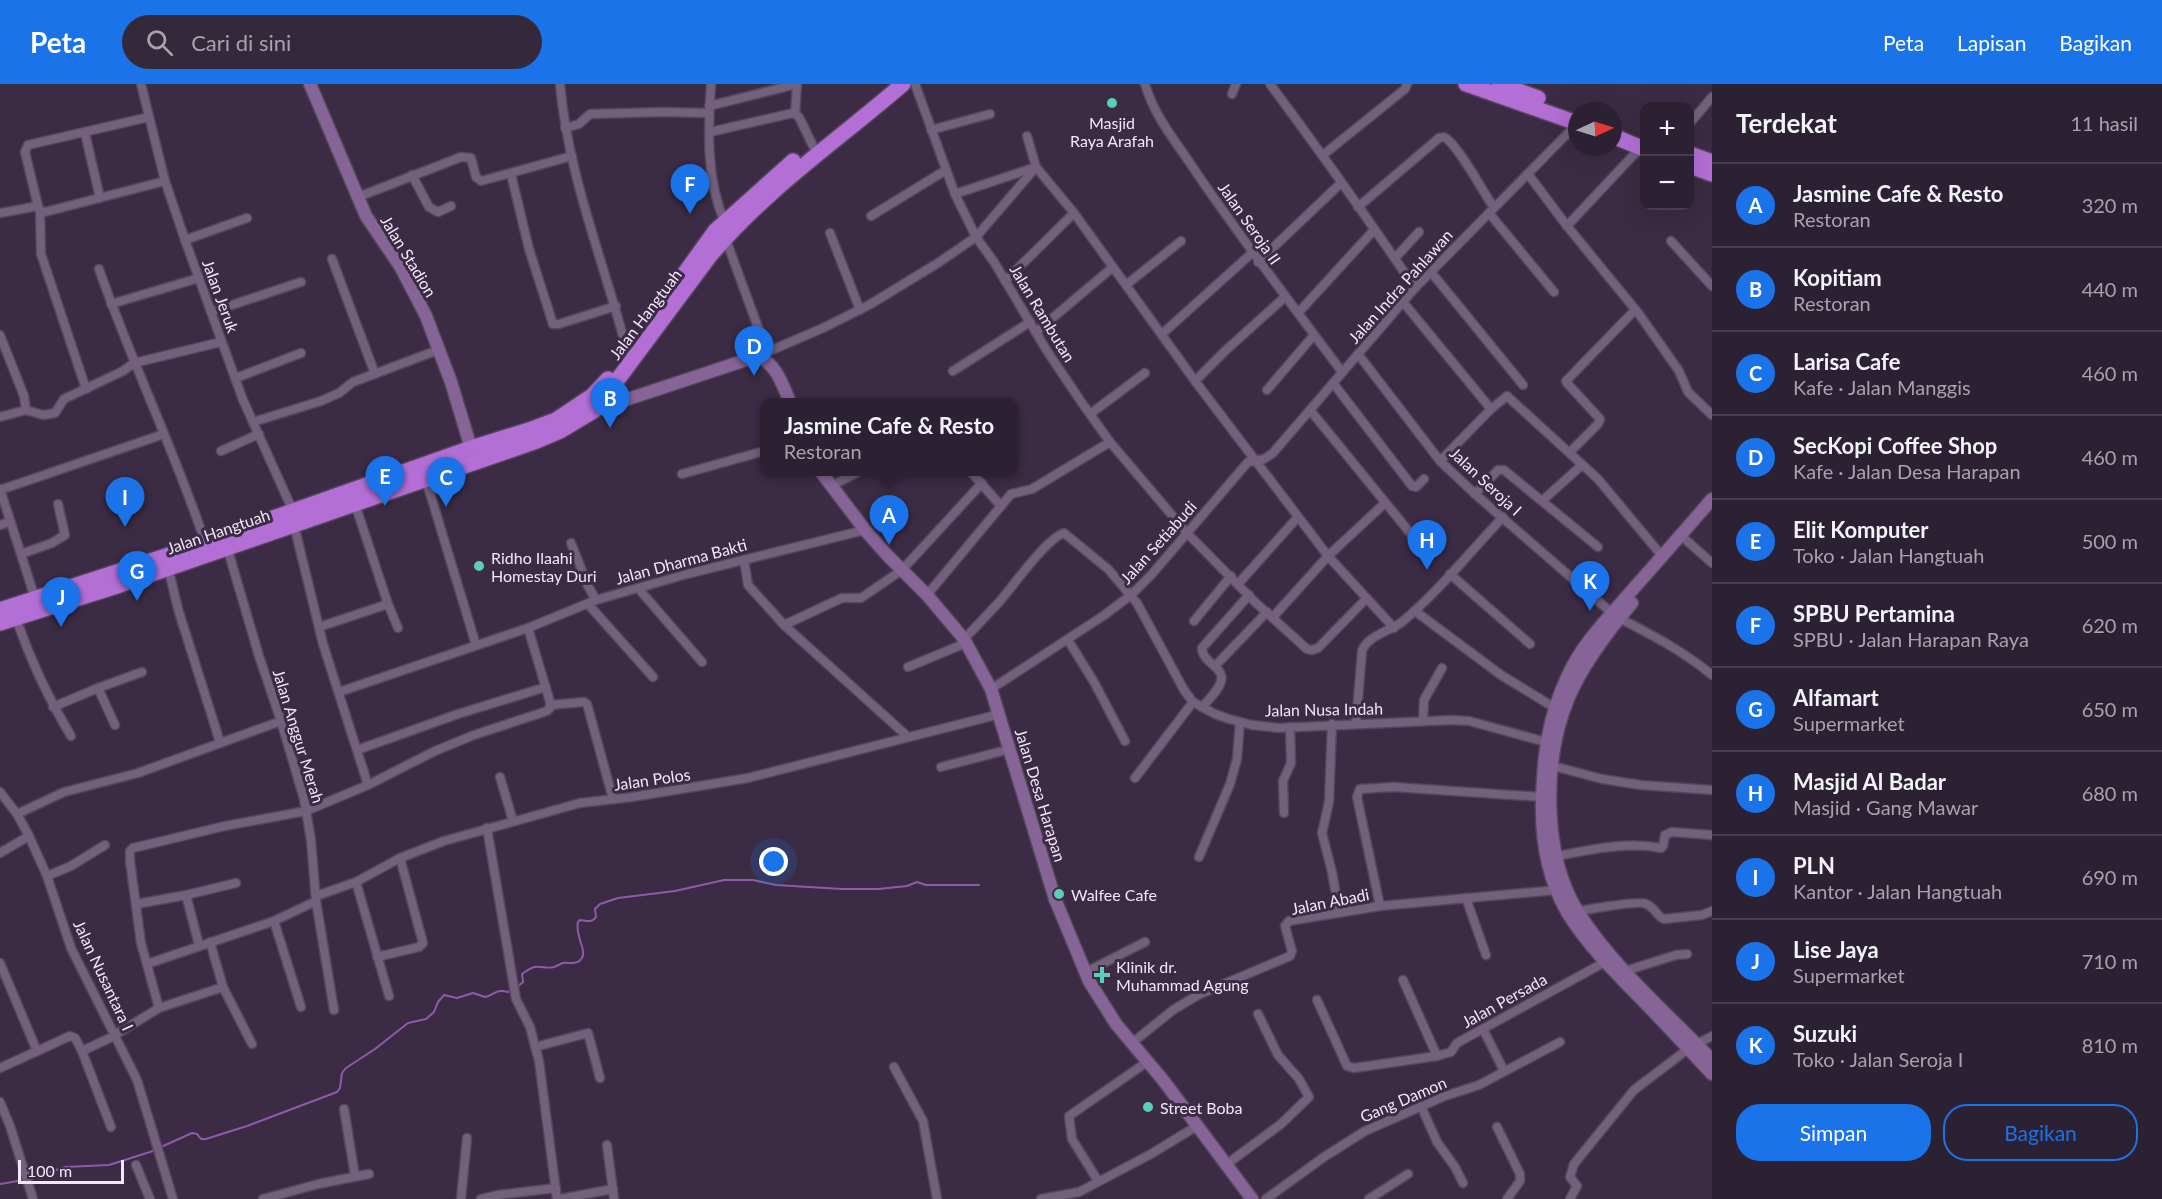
<!DOCTYPE html>
<html lang="id">
<meta charset="utf-8">
<style>
body{margin:0;font-family:Lato,sans-serif;background:#34283b;color:#f1f3f6}
.controls{position:absolute;right:18px;top:18px;display:grid;overflow:hidden;border-radius:12px;box-shadow:0 6px 24px #0002}
.controls button{width:54px;height:54px;display:grid;place-items:center;padding:0;border:0;border-bottom:2px solid #483e4e;background:#2c2033;color:#f1f3f6;font:30px sans-serif}
.compass{position:absolute;left:1568px;top:18px;width:54px;height:54px;border-radius:50%;background:#2c2033;box-shadow:0 6px 24px #0002;rotate:86deg}
.scale{position:absolute;left:18px;bottom:15px;width:106px;box-sizing:border-box;padding-left:6px;border:3px solid #f1e7f7;border-top:0;font-size:16px;line-height:21px;white-space:nowrap;color:#f1e7f7;-webkit-text-stroke:4px #3b2b44;paint-order:stroke}
.you{position:absolute;left:774px;top:778px;width:21px;height:21px;margin:-15px;border:4px solid #fff;border-radius:50%;background:#1a73e8;box-shadow:0 0 0 9px #1a73e833}
.badge{display:grid;place-items:center;width:39px;height:39px;border-radius:50%;background:#1a73e8;color:#fff;font-size:20px;font-weight:700}
.pin{position:absolute;translate:-50% -50px;filter:drop-shadow(0 2px 3px #0008)}
.pin::after{content:'';position:absolute;top:32px;width:21px;height:18px;background:inherit;clip-path:polygon(0 0,100% 0,50% 100%)}
.popup{position:absolute;left:760px;top:314px;width:258px;height:78px;box-sizing:border-box;display:grid;place-content:center;border-radius:12px;background:#2c2033;filter:drop-shadow(0 2px 4px #0005);font-size:20px;white-space:nowrap;color:#a6a3ac}
.popup b{font-size:22px;color:#f1f3f6}
.popup::after{content:'';position:absolute;left:50%;top:100%;margin-left:-12px;border:12px solid transparent;border-top-color:#2c2033}
.list{margin:0;padding:0;list-style:none}
h2{display:flex;justify-content:space-between;align-items:center;height:78px;margin:0;padding:0 24px;font-size:26px}
h2 small{font-size:20px;font-weight:400;color:#a6a3ac}
.list li{display:grid;grid-template-columns:39px 1fr auto;gap:18px;align-items:center;box-sizing:border-box;height:84px;padding:0 24px;border-top:2px solid #483e4e}
.list b{display:block;font-size:22px;white-space:nowrap}
.list p{margin:0;font-size:20px;white-space:nowrap;color:#a6a3ac}
.list em{font-size:20px;font-style:normal;color:#a6a3ac}
.actions{display:flex;gap:12px;padding:18px 24px}
.actions a{flex:1;padding:14px 0;border:2px solid #1a73e8;border-radius:24px;text-align:center;font-size:21px;color:#1a73e8}
.actions .main{background:#1a73e8;color:#fff}
.icon{flex:none;width:33px;height:33px;fill:none;stroke:currentColor;stroke-width:2;stroke-linecap:round;stroke-linejoin:round}
.map{position:relative;flex:none;width:1712px;height:1115px;overflow:hidden}
header{display:flex;align-items:center;gap:36px;box-sizing:border-box;height:84px;padding:0 30px;background:#1a73e8;color:#fff}
header strong{font-size:28px}
nav{display:flex;gap:33px;margin-inline-start:auto;font-size:21px}
.search{width:420px;height:54px;background:#34283b;display:flex;align-items:center;gap:15px;box-sizing:border-box;padding:0 21px;border-radius:33px;color:#a6a3ac;font-size:22px}
main{display:flex}
aside{flex:1;background:#2c2033}
.map>svg:first-child{display:block}
</style>
<header>
<strong>Peta</strong>
<div class="search"><svg class="icon" aria-label="search" viewBox="0 0 24 24"><circle cx="10" cy="10" r="6"/><path d="M15 15l6 6"/></svg>Cari di sini</div>
<nav><a>Peta</a><a>Lapisan</a><a>Bagikan</a></nav>
</header>
<main>
<div class="map">
<svg width="1712" height="1115" viewBox="0 0 1712 1115">
<rect width="100%" height="100%" fill="#3b2b44"/>
<g fill="none" stroke-linecap="round" stroke-linejoin="round">
<!-- stream -->
<g stroke="#8f5ba9" stroke-width="2">
<path d="M517,903L523,898L522,890C526,887 530,884 535,883C541,882 548,885 554,883C557,882 560,880 563,879C571,878 580,882 583,871C585,864 575,850 578,838L580,836C587,837 592,839 596,833L595,825L600,820L618,814L675,807L724,796H753L776,801L842,805H878L907,802L917,798L926,801H979"/>
<path d="M29,1095L65,1083L109,1081L150,1068L192,1049L197,1050L201,1055H206L247,1042L337,1008L340,1004L342,989L346,984L375,965L408,939L426,935L434,928L438,918L444,911L457,914L473,909L485,913C496,910 495,905 508,908L512,905"/>
<path d="M0,1100L24,1096"/>
</g>
<defs>
<g id="street">
<path d="M141,0L165,97L185,156L243,316L293,427"/>
<path d="M560,0C568,92 604,178 627,267"/>
<path d="M711,0C708,47 706,93 724,137"/>
<path d="M915,0L955,110L976,153L994,178L1047,267L1082,319L1110,358L1187,449L1255,518L1307,565L1312,566L1318,564L1366,515"/>
<path d="M1145,0C1154,33 1180,63 1198,91C1244,158 1293,222 1342,288"/>
<path d="M1270,0C1320,67 1368,135 1415,204"/>
<path d="M1232,10L1236,0"/>
<path d="M709,22L797,0"/>
<path d="M795,30L797,0"/>
<path d="M149,33L28,61L25,68L38,122L40,127L45,128L165,97"/>
<path d="M1690,39L1712,13"/>
<path d="M565,44L579,40L590,30L663,28L709,29"/>
<path d="M931,46L990,30"/>
<path d="M710,48L793,29L799,33L813,62"/>
<path d="M85,49L100,114"/>
<path d="M1027,52L1036,83L1074,129L1195,297L1328,472L1394,544"/>
<path d="M1323,71L1405,5L1407,0"/>
<path d="M511,90L529,165L553,240H559L616,222"/>
<path d="M1528,90L1567,142L1639,230L1679,287L1688,308L1712,331"/>
<path d="M412,91L429,123L438,128L451,122"/>
<path d="M955,110L1033,84"/>
<path d="M358,113L461,73L471,74L476,93L481,97L572,72"/>
<path d="M1358,123L1439,54C1444,53 1444,52 1448,56C1462,68 1482,106 1494,124"/>
<path d="M40,127L41,170L86,305"/>
<path d="M0,129L38,122"/>
<path d="M1489,129L1554,208"/>
<path d="M871,132L946,86"/>
<path d="M1567,142L1641,63"/>
<path d="M830,149L860,226"/>
<path d="M725,153L767,268"/>
<path d="M185,156L247,134"/>
<path d="M1671,157L1712,202"/>
<path d="M1395,174L1419,148"/>
<path d="M332,175L375,290"/>
<path d="M1258,178L1341,99"/>
<path d="M99,185C131,277 174,365 205,458"/>
<path d="M1431,188L1523,301"/>
<path d="M1005,197L1074,129"/>
<path d="M1126,201L1181,157"/>
<path d="M1403,218L1491,325"/>
<path d="M111,220L199,194"/>
<path d="M211,228L301,198"/>
<path d="M1298,229L1374,146"/>
<path d="M1036,248L1113,183"/>
<path d="M1162,250L1252,169"/>
<path d="M0,251L24,312L26,326"/>
<path d="M1358,270L1440,377L1475,410L1612,529"/>
<path d="M758,272L823,244L869,221L938,179L976,153L1036,83"/>
<path d="M953,287L1030,238"/>
<path d="M236,294L301,269"/>
<path d="M1195,297L1225,267L1285,213"/>
<path d="M1333,299L1412,402L1416,403L1424,395"/>
<path d="M1267,306L1314,251"/>
<path d="M1310,326L1411,450"/>
<path d="M1090,330L1145,289"/>
<path d="M0,333L26,326L43,331L55,329L64,315L123,287L134,279L221,258"/>
<path d="M253,338L321,317L339,309L353,298L438,266"/>
<path d="M221,367L259,350"/>
<path d="M1570,368L1598,340L1600,335L1567,299L1566,297L1635,226"/>
<path d="M1440,377L1491,325L1507,312L1598,395L1662,472"/>
<path d="M971,388L1001,422"/>
<path d="M682,390L764,367"/>
<path d="M426,396L476,561"/>
<path d="M831,402L858,388"/>
<path d="M0,405L35,514"/>
<path d="M0,406L164,350"/>
<path d="M1475,410L1498,386H1504L1598,463"/>
<path d="M1543,416L1582,381"/>
<path d="M0,441L9,438"/>
<path d="M294,441L323,560L368,701"/>
<path d="M1686,456L1712,479"/>
<path d="M571,459L588,502L596,516"/>
<path d="M227,463L259,572L281,637L304,715L311,756L316,817L334,926"/>
<path d="M21,470L52,459L65,451L58,420"/>
<path d="M744,476L748,501L784,541L907,652"/>
<path d="M168,483L178,525L220,658"/>
<path d="M1450,490L1530,560"/>
<path d="M1238,500L1298,433"/>
<path d="M638,504L702,578"/>
<path d="M927,511L1011,410L1032,405L1110,358"/>
<path d="M388,520L398,544"/>
<path d="M588,520L653,593"/>
<path d="M1415,527L1501,591L1555,624"/>
<path d="M1273,533L1328,472L1385,419"/>
<path d="M16,534C30,575 48,614 71,652"/>
<path d="M1619,534C1652,551 1683,567 1712,591"/>
<path d="M1194,537L1231,492"/>
<path d="M784,541L842,514H861L902,486L982,399"/>
<path d="M319,543L388,520L355,420"/>
<path d="M964,555C976,543 988,530 1000,517C1013,502 1047,454 1064,449L1108,485L1137,519L1184,606L1193,618L1215,630L1229,635L1252,641L1279,644L1452,636L1469,637L1546,658"/>
<path d="M1068,556L1094,598L1125,657"/>
<path d="M1215,582L1267,528"/>
<path d="M908,583L966,559"/>
<path d="M98,604L115,641"/>
<path d="M991,605L1103,532L1131,511L1152,490L1248,378L1264,375L1273,369L1415,204L1577,40"/>
<path d="M339,608L528,544L596,516L687,490L865,446"/>
<path d="M550,621L584,618L587,620L613,715"/>
<path d="M53,623L98,604L142,588"/>
<path d="M1202,623C1208,616 1217,608 1220,600C1228,583 1202,580 1202,564L1249,511"/>
<path d="M1423,637L1424,616L1442,584"/>
<path d="M1356,639L1362,567C1367,552 1390,547 1402,538C1439,507 1470,468 1503,433"/>
<path d="M1332,640L1329,718L1322,749L1332,788L1339,828"/>
<path d="M357,666L458,630L546,603"/>
<path d="M1549,681L1602,695L1641,701L1712,706"/>
<path d="M941,683L1010,665"/>
<path d="M500,693L513,737"/>
<path d="M1135,694L1193,618"/>
<path d="M0,708L17,730L29,752L47,792L71,864L137,996L173,1115"/>
<path d="M1284,729L1283,697L1291,679L1290,643"/>
<path d="M17,730L64,708L138,689L281,637"/>
<path d="M487,744L516,915L530,943L539,977L557,1115"/>
<path d="M0,769L29,752"/>
<path d="M1557,772C1591,766 1626,757 1661,764L1663,762L1665,751L1672,748L1712,751"/>
<path d="M1199,773L1230,700L1237,675L1240,638"/>
<path d="M47,792L71,782L105,761"/>
<path d="M356,798L389,912"/>
<path d="M186,811L199,861"/>
<path d="M316,812L356,798L400,774L444,757L580,719L632,713L748,694L1000,630"/>
<path d="M1466,814L1486,871"/>
<path d="M137,820L186,811L236,799"/>
<path d="M1380,822L1357,713L1360,705L1394,703L1542,713"/>
<path d="M1574,828C1585,826 1639,816 1646,820C1655,823 1656,832 1664,835L1702,831L1712,827"/>
<path d="M274,837L301,923"/>
<path d="M377,873L419,863L423,859L400,774"/>
<path d="M0,879L37,967"/>
<path d="M147,880L274,837L316,817"/>
<path d="M1625,887L1676,871L1687,870"/>
<path d="M1086,888L1145,858"/>
<path d="M1403,896L1437,972"/>
<path d="M223,903L252,960"/>
<path d="M1317,916L1347,982L1354,984L1437,972L1451,968L1457,959L1605,878"/>
<path d="M159,924L141,859L130,777V767L133,764L225,742L306,727L368,701L435,667L474,651L547,627L550,624V618L528,544"/>
<path d="M1483,945L1504,987"/>
<path d="M1132,959L1173,926L1198,911L1290,872L1292,867L1285,842L1289,837L1380,822L1557,806"/>
<path d="M1697,960L1712,952"/>
<path d="M535,963L588,949L600,994"/>
<path d="M82,967L111,1043"/>
<path d="M894,983L923,1037L937,1115"/>
<path d="M0,984L70,952L75,954L82,967L110,954L159,924L223,903L210,858"/>
<path d="M0,1018L10,1042L33,1115"/>
<path d="M1421,1022L1437,1058L1455,1083L1463,1099"/>
<path d="M344,1025L355,1092"/>
<path d="M1497,1043L1520,1090V1097L1507,1115"/>
<path d="M607,1061L614,1115"/>
<path d="M1227,1080L1281,1040L1309,1013L1299,995L1278,971L1258,930"/>
<path d="M136,1081L150,1115"/>
<path d="M1098,1097L1072,1055L1069,1032L1147,978"/>
<path d="M263,1115L318,1100L369,1090"/>
<path d="M461,1115L467,1054"/>
<path d="M481,1115L498,1111L556,1104"/>
<path d="M560,1115L613,1105"/>
<path d="M1041,1115L1079,1108L1151,1070L1197,1042"/>
<path d="M1266,1115L1324,1073L1365,1047L1445,1012L1479,1001L1560,958"/>
<path d="M1369,1115L1408,1090"/>
<path d="M1570,1115L1577,1102L1570,1093L1574,1080L1634,1006L1688,965"/>
</g>
<g id="secondary">
<path d="M310,0L366,132L400,182L426,232L451,298L471,364"/>
<path d="M595,326L758,272C777,281 782,300 790,318"/>
<path d="M821,388L865,446L888,472L927,511L964,555L991,605L1055,815L1089,897L1116,940L1163,996L1252,1115"/>
<path d="M1712,415C1686,445 1660,475 1634,504C1611,531 1583,558 1568,591C1548,633 1543,672 1542,718C1541,756 1548,795 1567,828C1589,864 1621,894 1650,924C1671,946 1691,968 1712,990"/>
<path d="M1632,519C1608,547 1584,578 1569,613C1543,674 1542,770 1578,828C1612,882 1668,930 1712,976"/>
</g>
<g id="highway">
<path d="M1466,0L1577,39"/>
<path d="M1499,0L1538,14"/>
<path d="M1613,52L1644,65"/>
<path d="M1690,70L1712,78"/>
<path d="M1690,82L1712,90"/>
<path d="M659,225L715,147L793,77"/>
<path d="M0,526L163,473L471,364L529,346L556,336L592,312L608,295"/>
<path d="M0,539L120,501L534,358L560,347L595,326L709,173C765,106 837,57 903,0"/>
</g>
</defs>
<!-- street casing -->
<use href="#street" stroke="#54465b" stroke-width="11"/>
<!-- secondary casing -->
<use href="#secondary" stroke="#54465b" stroke-width="15"/>
<!-- highway casing -->
<use href="#highway" stroke="#54465b" stroke-width="18"/>
<!-- street -->
<use href="#street" stroke="#72607d" stroke-width="8"/>
<!-- secondary -->
<use href="#secondary" stroke="#866498" stroke-width="12"/>
<!-- highway -->
<use href="#highway" stroke="#b46fd7" stroke-width="15"/>
</g>
<!-- markers -->
<g fill="#5bcebb" stroke="#3b2b44" stroke-width="2">
<circle cx="1112" cy="19" r="6"/>
<circle cx="479" cy="482" r="6"/>
<circle cx="1059" cy="810" r="6"/>
<path d="M1099 882h6v6h6v6h-6v6h-6v-6h-6v-6h6z"/>
<circle cx="1148" cy="1023" r="6"/>
</g>
<g text-anchor="middle" dominant-baseline="central" stroke-width="6" stroke-linejoin="round" paint-order="stroke">
<!-- poi labels -->
<g font-size="16" fill="#f1e7f7" stroke="#3b2b44" text-anchor="start">
<text x="1112" y="38" text-anchor="middle">Masjid<tspan x="1112" dy="18">Raya Arafah</tspan></text>
<text x="491" y="473">Ridho Ilaahi<tspan x="491" dy="18">Homestay Duri</tspan></text>
<text x="1071" y="810">Walfee Cafe</text>
<text x="1116" y="882">Klinik dr.<tspan x="1116" dy="18">Muhammad Agung</tspan></text>
<text x="1160" y="1023">Street Boba</text>
</g>
<!-- street labels -->
<g font-size="16" fill="#f1e7f7" stroke="#3b2b44">
<text transform="translate(1250 139) rotate(55)">Jalan Seroja II</text>
<text transform="translate(409 172) rotate(59)">Jalan Stadion</text>
<text transform="translate(1400 202) rotate(-48)">Jalan Indra Pahlawan</text>
<text transform="translate(221 212) rotate(70)">Jalan Jeruk</text>
<text transform="translate(1043 229) rotate(59)">Jalan Rambutan</text>
<text transform="translate(645 230) rotate(-53)">Jalan Hangtuah</text>
<text transform="translate(1486 397) rotate(43)">Jalan Seroja I</text>
<text transform="translate(218 447) rotate(-19)">Jalan Hangtuah</text>
<text transform="translate(1158 458) rotate(-48)">Jalan Setiabudi</text>
<text transform="translate(681 477) rotate(-15)">Jalan Dharma Bakti</text>
<text transform="translate(1324 625) rotate(-1)">Jalan Nusa Indah</text>
<text transform="translate(299 652) rotate(73)">Jalan Anggur Merah</text>
<text transform="translate(652 695) rotate(-8)">Jalan Polos</text>
<text transform="translate(1041 711) rotate(73)">Jalan Desa Harapan</text>
<text transform="translate(1330 817) rotate(-11)">Jalan Abadi</text>
<text transform="translate(104 891) rotate(65)">Jalan Nusantara I</text>
<text transform="translate(1504 916) rotate(-29)">Jalan Persada</text>
<text transform="translate(1403 1015) rotate(-23)">Gang Damon</text>
</g>
</g>
</svg>
<div class="controls">
<button>+</button>
<button>−</button>
</div>
<svg class="compass" viewBox="-18 -18 36 36"><path d="M0-13l5 13h-10z" fill="#e53935"/><path d="M0 13l5-13h-10z" fill="#a6a3ac"/></svg>
<div class="scale">100 m</div>
<div class="you"></div>
<div class="pin badge" style="left:889px;top:461px">A</div>
<div class="popup"><b>Jasmine Cafe &amp; Resto</b>Restoran</div>
<div class="pin badge" style="left:610px;top:344px">B</div>
<div class="pin badge" style="left:446px;top:423px">C</div>
<div class="pin badge" style="left:754px;top:292px">D</div>
<div class="pin badge" style="left:385px;top:422px">E</div>
<div class="pin badge" style="left:690px;top:130px">F</div>
<div class="pin badge" style="left:137px;top:517px">G</div>
<div class="pin badge" style="left:1427px;top:486px">H</div>
<div class="pin badge" style="left:125px;top:443px">I</div>
<div class="pin badge" style="left:61px;top:543px">J</div>
<div class="pin badge" style="left:1590px;top:527px">K</div>
</div>
<aside>
<h2>Terdekat<small>11 hasil</small></h2>
<ul class="list">
<li><span class="badge">A</span><div><b>Jasmine Cafe &amp; Resto</b><p>Restoran</p></div><em>320 m</em></li>
<li><span class="badge">B</span><div><b>Kopitiam</b><p>Restoran</p></div><em>440 m</em></li>
<li><span class="badge">C</span><div><b>Larisa Cafe</b><p>Kafe · Jalan Manggis</p></div><em>460 m</em></li>
<li><span class="badge">D</span><div><b>SecKopi Coffee Shop</b><p>Kafe · Jalan Desa Harapan</p></div><em>460 m</em></li>
<li><span class="badge">E</span><div><b>Elit Komputer</b><p>Toko · Jalan Hangtuah</p></div><em>500 m</em></li>
<li><span class="badge">F</span><div><b>SPBU Pertamina</b><p>SPBU · Jalan Harapan Raya</p></div><em>620 m</em></li>
<li><span class="badge">G</span><div><b>Alfamart</b><p>Supermarket</p></div><em>650 m</em></li>
<li><span class="badge">H</span><div><b>Masjid Al Badar</b><p>Masjid · Gang Mawar</p></div><em>680 m</em></li>
<li><span class="badge">I</span><div><b>PLN</b><p>Kantor · Jalan Hangtuah</p></div><em>690 m</em></li>
<li><span class="badge">J</span><div><b>Lise Jaya</b><p>Supermarket</p></div><em>710 m</em></li>
<li><span class="badge">K</span><div><b>Suzuki</b><p>Toko · Jalan Seroja I</p></div><em>810 m</em></li>
</ul>
<div class="actions"><a class="main">Simpan</a><a>Bagikan</a></div>
</aside>
</main>
